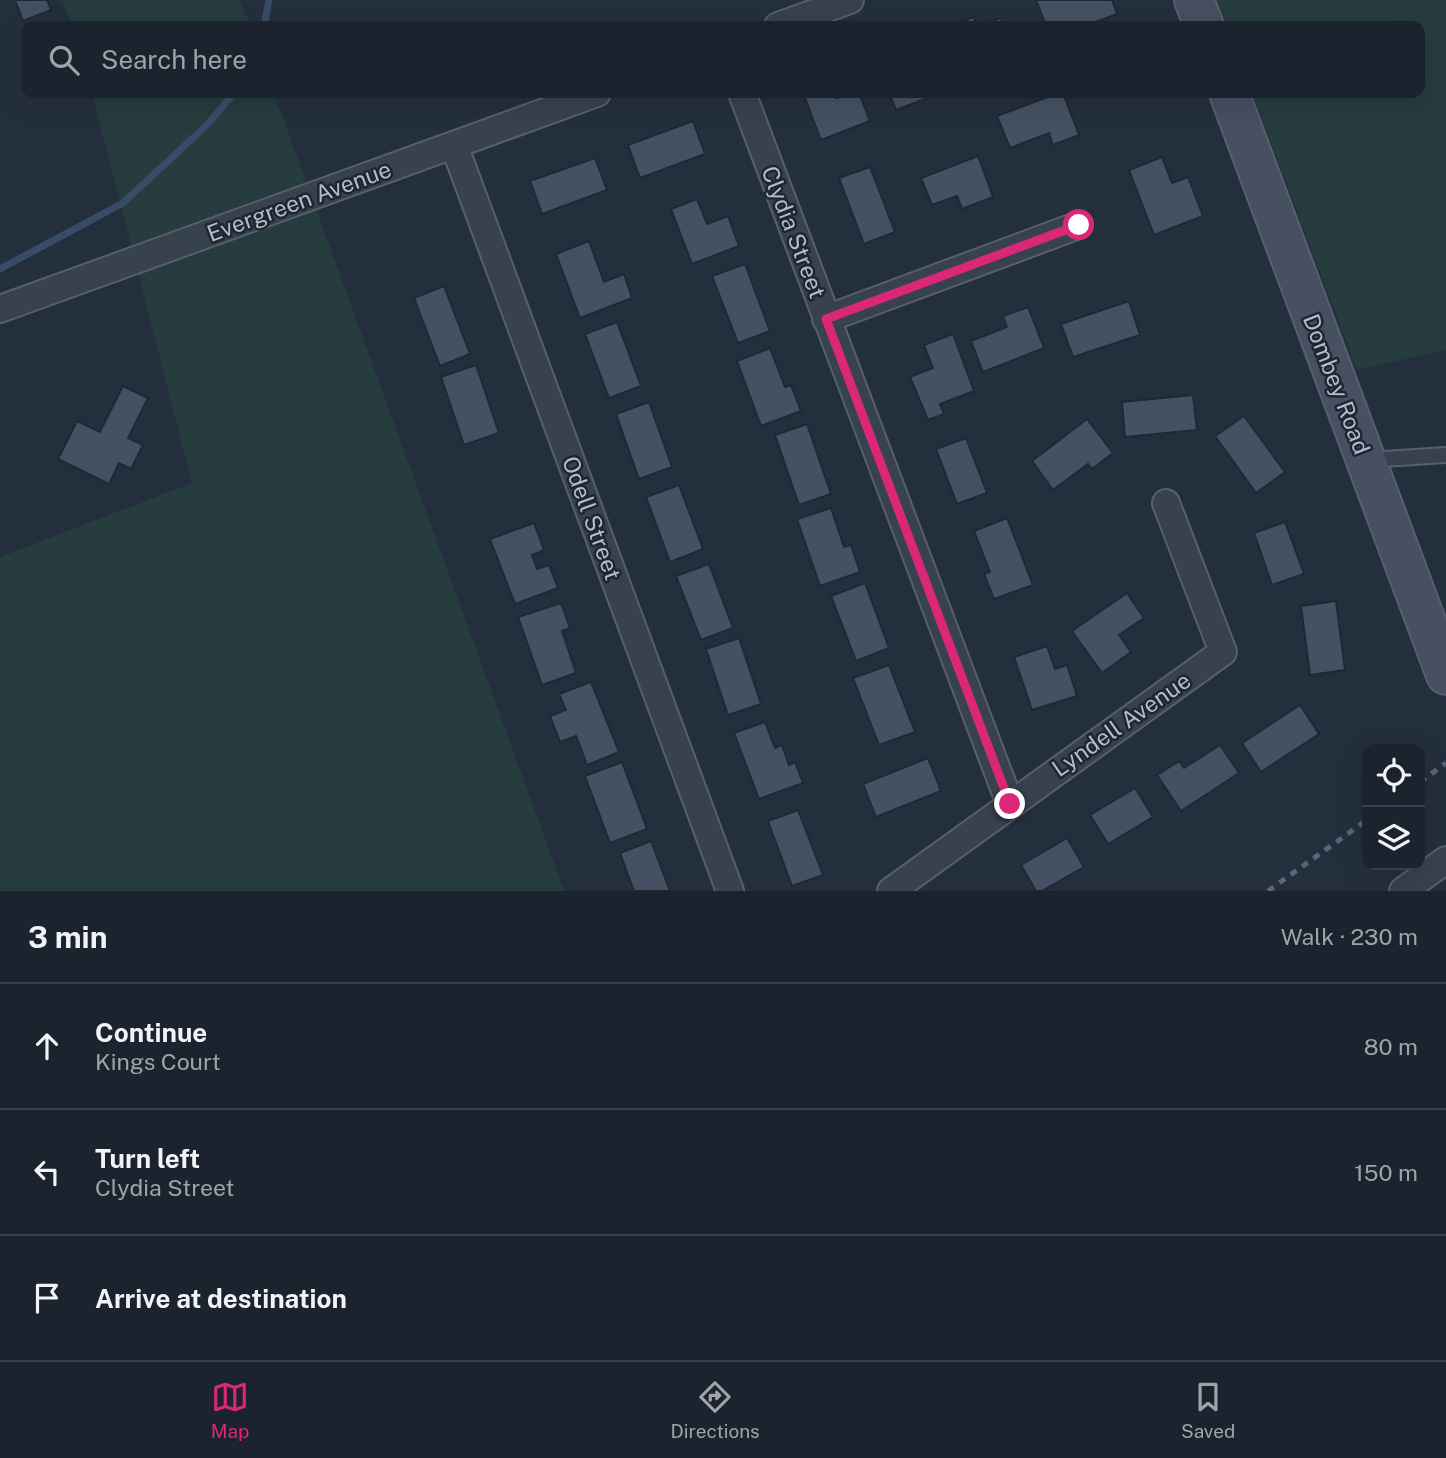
<!DOCTYPE html>
<meta charset="utf-8">
<style>
body{margin:0;font-family:"Public Sans",sans-serif;background:#282f3a;color:#f1f3f6}
.controls{position:absolute;right:21px;bottom:21px;display:grid;overflow:hidden;border-radius:14px;box-shadow:0 7px 28px #0002}
.controls button{width:63px;height:63px;display:grid;place-items:center;padding:0;border:0;border-bottom:2px solid #39404a;background:#1b232e;color:#f1f3f6;font:35px sans-serif}
.stop{position:absolute;width:21px;height:21px;margin:-16px;border:5px solid #db2777;border-radius:50%;background:#fff}
.stop.end{background:#db2777;border-color:#fff;box-shadow:0 2px 7px #0008}
.list{margin:0;padding:0;list-style:none}
h2{display:flex;justify-content:space-between;align-items:center;height:91px;margin:0;padding:0 28px;font-size:30px}
h2 small{font-size:23px;font-weight:400;color:#a0a4aa}
.list li{display:grid;grid-template-columns:46px 1fr auto;gap:21px;align-items:center;box-sizing:border-box;height:126px;padding:0 28px;border-top:2px solid #39404a}
.list b{display:block;font-size:26px;white-space:nowrap}
.list p{margin:0;font-size:23px;white-space:nowrap;color:#a0a4aa}
.list em{font-size:23px;font-style:normal;color:#a0a4aa}
.icon{flex:none;width:38px;height:38px;fill:none;stroke:currentColor;stroke-width:2;stroke-linecap:round;stroke-linejoin:round}
.map{position:relative;flex:none;width:1446px;height:891px;overflow:hidden}
.search{position:absolute;background:#1b232e;box-shadow:0 7px 28px #0002;left:21px;right:21px;top:21px;height:77px;display:flex;align-items:center;gap:18px;box-sizing:border-box;padding:0 24px;border-radius:14px;color:#a0a4aa;font-size:26px}
.sheet{height:469px;background:#1b232e}
nav{display:flex;justify-content:space-around;align-items:center;box-sizing:border-box;height:98px;border-top:2px solid #39404a;background:#1b232e;font-size:19px;color:#a0a4aa}
nav a{display:grid;justify-items:center;gap:4px}
nav .on{color:#db2777}
.map>svg:first-child{display:block}
</style>
<div class="map">
<svg width="1446" height="891" viewBox="0 0 1446 891">
<rect width="100%" height="100%" fill="#242f3e"/>
<!-- green -->
<g fill="#263c3f">
<path d="M62,0H240L250,26H72Z"/>
<path d="M1217,0H1446V350L1357,370L1252,93H1420V26H1227Z"/>
<path d="M92,93H274L564,891H0V557L192,483Z"/>
</g>
<g fill="none" stroke-linecap="round" stroke-linejoin="round">
<!-- stream -->
<g stroke="#394c67" stroke-width="7">
<path d="M264,26L269,0"/>
<path d="M0,269L123,203L208,124L234,93"/>
</g>
</g>
<!-- building -->
<g fill="#455162" stroke="#1f2835" stroke-width="2">
<path d="M15,0H47L51,10L23,21Z"/>
<path d="M1036,0H1112L1117,14L1085,26H1046Z"/>
<path d="M974,17L977,26H949Z"/>
<path d="M1001,18L1004,26H978Z"/>
<path d="M803,93H834L836,98L859,93L870,121L821,140Z"/>
<path d="M889,93H941L896,110Z"/>
<path d="M1058,93H1063L1079,135L1053,145L1049,133L1010,148L997,116Z"/>
<path d="M693,121L705,154L640,178L628,145Z"/>
<path d="M978,156L993,197L962,209L957,196L932,205L921,178Z"/>
<path d="M1162,157L1172,183L1188,177L1203,216L1154,235L1129,170Z"/>
<path d="M595,158L607,190L542,214L530,181Z"/>
<path d="M870,167L895,232L864,244L839,178Z"/>
<path d="M697,199L707,224L728,216L739,246L692,264L671,209Z"/>
<path d="M589,241L604,282L624,274L632,298L580,318L556,254Z"/>
<path d="M745,264L770,331L738,343L712,276Z"/>
<path d="M444,286L470,354L440,366L414,298Z"/>
<path d="M1129,301L1140,335L1073,357L1061,324Z"/>
<path d="M1028,307L1044,348L983,372L971,341L1007,327L1003,316Z"/>
<path d="M617,322L641,386L609,398L585,334Z"/>
<path d="M953,334L974,391L940,404L944,414L928,420L910,377L933,368L924,345Z"/>
<path d="M770,348L785,387L791,385L801,411L761,426L737,361Z"/>
<path d="M476,365L499,433L464,445L441,377Z"/>
<path d="M123,386L148,398L128,438L143,445L131,469L119,463L109,484L58,459L77,421L100,432Z"/>
<path d="M1193,395L1197,430L1125,437L1122,402Z"/>
<path d="M649,402L672,467L639,479L616,414Z"/>
<path d="M1244,416L1285,472L1256,493L1215,436Z"/>
<path d="M1087,419L1113,453L1092,469L1088,464L1053,490L1032,461Z"/>
<path d="M807,424L831,494L799,505L775,435Z"/>
<path d="M966,438L987,493L957,504L936,449Z"/>
<path d="M679,485L703,549L670,562L646,497Z"/>
<path d="M831,508L844,547L851,545L860,572L820,586L797,519Z"/>
<path d="M1007,518L1033,585L994,599L984,574L990,572L974,531Z"/>
<path d="M1285,522L1304,574L1272,585L1254,533Z"/>
<path d="M534,523L544,550L532,555L537,569L549,565L558,588L515,604L490,539Z"/>
<path d="M709,564L733,628L701,640L676,576Z"/>
<path d="M865,583L889,648L856,661L831,596Z"/>
<path d="M1127,593L1144,618L1119,635L1131,652L1102,673L1072,631Z"/>
<path d="M1336,601L1345,670L1310,675L1301,606Z"/>
<path d="M561,603L570,628L562,631L576,673L542,685L518,617Z"/>
<path d="M739,638L761,704L728,715L706,649Z"/>
<path d="M1047,646L1055,669L1067,665L1077,696L1032,710L1014,657Z"/>
<path d="M889,665L915,732L879,745L853,678Z"/>
<path d="M591,682L619,752L587,765L576,736L560,742L550,716L566,710L559,694Z"/>
<path d="M1300,705L1319,734L1261,772L1242,743Z"/>
<path d="M765,722L775,748L782,745L789,765L795,762L803,783L759,799L734,733Z"/>
<path d="M1220,745L1239,773L1181,811L1157,775L1179,761L1184,768Z"/>
<path d="M928,758L941,791L876,817L863,784Z"/>
<path d="M622,762L647,829L610,843L585,776Z"/>
<path d="M1135,788L1153,817L1108,844L1090,815Z"/>
<path d="M798,810L823,875L792,886L768,821Z"/>
<path d="M1067,838L1084,867L1042,891H1036L1021,865Z"/>
<path d="M651,841L670,891H634L620,853Z"/>
</g>
<g fill="none" stroke-linecap="round" stroke-linejoin="round">
<defs>
<path id="lane" d="M1368,460L1446,455"/>
<g id="street">
<path d="M778,26L850,0"/>
<path d="M742,93L1010,804"/>
<path d="M454,145L730,891"/>
<path d="M0,309L597,93"/>
<path d="M826,319L1079,225"/>
<path d="M891,891L1223,652L1166,503"/>
<path d="M1403,891L1446,860"/>
</g>
<g id="secondary">
<path d="M1194,0L1204,26"/>
<path d="M1229,93L1446,675"/>
</g>
</defs>
<!-- lane casing -->
<use href="#lane" stroke="#565f6c" stroke-width="18"/>
<!-- street casing -->
<use href="#street" stroke="#565f6c" stroke-width="30"/>
<!-- secondary casing -->
<use href="#secondary" stroke="#565f6c" stroke-width="42"/>
<!-- lane -->
<use href="#lane" stroke="#38414e" stroke-width="14"/>
<!-- street -->
<use href="#street" stroke="#38414e" stroke-width="26"/>
<!-- secondary -->
<use href="#secondary" stroke="#465061" stroke-width="38"/>
<!-- rail -->
<g stroke="#5a6575" stroke-width="5" stroke-dasharray="7 7" stroke-linecap="butt">
<path d="M1420,782L1446,763"/>
<path d="M1268,891L1367,820"/>
</g>
</g>
<g fill="none" stroke-linecap="round" stroke-linejoin="round">
<!-- route -->
<path stroke="#db2777" stroke-width="9" d="M1010,804L826,319L1079,225"/>
</g>
<g text-anchor="middle" dominant-baseline="central" stroke-width="5" stroke-linejoin="round" paint-order="stroke">
<!-- street labels -->
<g font-size="23" fill="#b4bcc9" stroke="#1d2633">
<text transform="translate(299 201) rotate(-20)">Evergreen Avenue</text>
<text transform="translate(794 232) rotate(69)">Clydia Street</text>
<text transform="translate(1337 384) rotate(69)">Dombey Road</text>
<text transform="translate(592 518) rotate(70)">Odell Street</text>
<text transform="translate(1121 724) rotate(-35)">Lyndell Avenue</text>
</g>
</g>
</svg>
<div class="controls">
<button><svg class="icon" aria-label="locate" viewBox="0 0 24 24"><circle cx="12" cy="12" r="6"/><path d="M12 2v4M12 18v4M2 12h4M18 12h4"/></svg></button>
<button><svg class="icon" aria-label="layers" viewBox="0 0 24 24"><path d="M12 4l9 5-9 5-9-5zM3 14l9 5 9-5"/></svg></button>
</div>
<div class="stop" style="left:1079px;top:225px"></div>
<div class="stop end" style="left:1010px;top:804px"></div>
<div class="search"><svg class="icon" aria-label="search" viewBox="0 0 24 24"><circle cx="10" cy="10" r="6"/><path d="M15 15l6 6"/></svg>Search here</div>
</div>
<section class="sheet">
<h2>3 min<small>Walk · 230 m</small></h2>
<ul class="list">
<li><svg class="icon" aria-label="ahead" viewBox="0 0 24 24"><path d="M12 20V5M6 11l6-6 6 6"/></svg><div><b>Continue</b><p>Kings Court</p></div><em>80 m</em></li>
<li><svg class="icon" aria-label="left" viewBox="0 0 24 24"><path d="M17 20v-9H6M10 6l-5 5 5 5"/></svg><div><b>Turn left</b><p>Clydia Street</p></div><em>150 m</em></li>
<li><svg class="icon" aria-label="arrive" viewBox="0 0 24 24"><path d="M6 21V4h12l-3 4 3 4H6"/></svg><div><b>Arrive at destination</b></div></li>
</ul>
</section>
<nav>
<a class="on"><svg class="icon" aria-label="map" viewBox="0 0 24 24"><path d="M3 6l6-2 6 2 6-2v14l-6 2-6-2-6 2zM9 4v14M15 6v14"/></svg>Map</a>
<a><svg class="icon" aria-label="directions" viewBox="0 0 24 24"><path d="M12 3l9 9-9 9-9-9zM9 14v-3h6M13 9l2 2-2 2"/></svg>Directions</a>
<a><svg class="icon" aria-label="saved" viewBox="0 0 24 24"><path d="M7 4h10v16l-5-4-5 4z"/></svg>Saved</a>
</nav>
